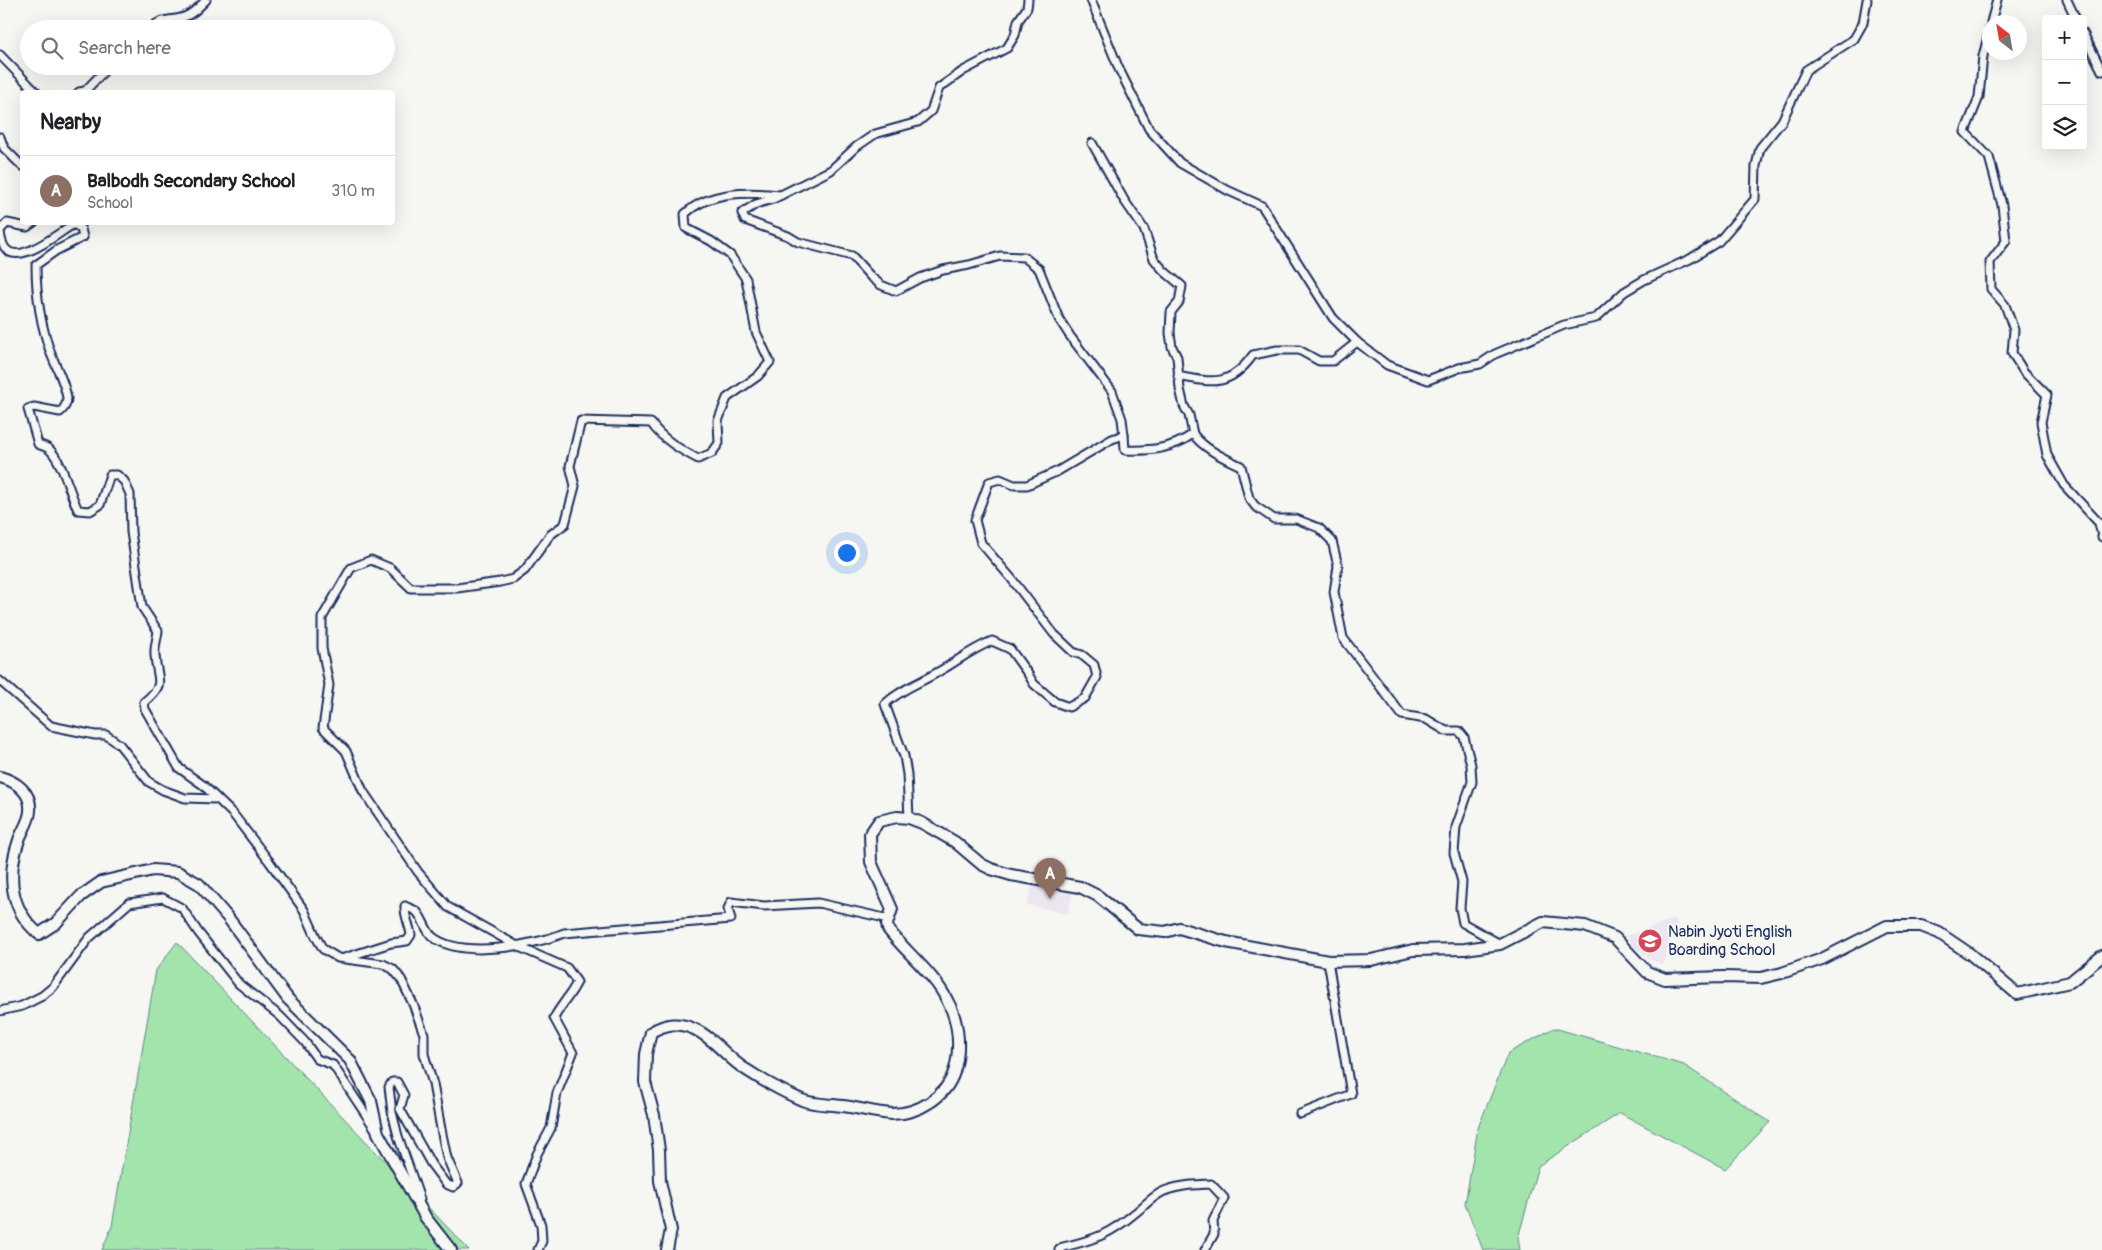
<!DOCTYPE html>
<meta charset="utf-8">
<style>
body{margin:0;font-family:Pangolin,sans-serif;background:#f6f6f6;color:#202124}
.controls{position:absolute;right:15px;top:15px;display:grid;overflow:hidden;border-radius:5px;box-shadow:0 5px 20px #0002}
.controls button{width:45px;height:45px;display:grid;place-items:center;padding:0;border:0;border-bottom:1px solid #e0e0e0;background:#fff;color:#202124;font:25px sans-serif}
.compass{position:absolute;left:1982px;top:15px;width:45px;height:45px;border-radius:50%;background:#fff;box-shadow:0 5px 20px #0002;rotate:329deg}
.you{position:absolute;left:846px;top:552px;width:18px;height:18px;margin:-12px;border:4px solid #fff;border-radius:50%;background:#1a73e8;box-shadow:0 0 0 8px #1a73e833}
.badge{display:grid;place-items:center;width:32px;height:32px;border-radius:50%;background:#d1495b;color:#fff;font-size:16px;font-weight:700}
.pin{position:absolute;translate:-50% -41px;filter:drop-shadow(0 1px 2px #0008)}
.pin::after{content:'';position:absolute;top:26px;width:18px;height:15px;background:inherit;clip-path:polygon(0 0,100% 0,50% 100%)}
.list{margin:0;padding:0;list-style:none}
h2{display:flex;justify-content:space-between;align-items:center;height:65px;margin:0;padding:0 20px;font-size:21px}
h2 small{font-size:16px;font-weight:400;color:#757577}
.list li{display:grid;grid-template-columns:32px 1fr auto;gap:15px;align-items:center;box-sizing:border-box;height:70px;padding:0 20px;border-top:1px solid #e0e0e0}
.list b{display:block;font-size:19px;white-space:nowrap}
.list p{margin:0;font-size:16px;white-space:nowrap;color:#757577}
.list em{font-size:16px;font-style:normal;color:#757577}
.icon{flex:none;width:28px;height:28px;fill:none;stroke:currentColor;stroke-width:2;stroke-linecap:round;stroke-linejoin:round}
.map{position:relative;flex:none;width:2102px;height:1250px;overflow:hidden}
.search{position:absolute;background:#fff;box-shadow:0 5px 20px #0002;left:20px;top:20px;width:375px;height:55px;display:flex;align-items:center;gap:12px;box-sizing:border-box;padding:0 18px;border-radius:28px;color:#757577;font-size:19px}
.panel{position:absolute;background:#fff;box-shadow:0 5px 20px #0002;left:20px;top:90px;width:375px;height:135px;border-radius:5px}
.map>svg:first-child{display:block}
</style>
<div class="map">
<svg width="2102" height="1250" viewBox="0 0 2102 1250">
<rect width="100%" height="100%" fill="#f6f6f2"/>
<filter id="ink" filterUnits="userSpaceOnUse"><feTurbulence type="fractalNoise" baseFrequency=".02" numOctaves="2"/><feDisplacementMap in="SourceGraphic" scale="10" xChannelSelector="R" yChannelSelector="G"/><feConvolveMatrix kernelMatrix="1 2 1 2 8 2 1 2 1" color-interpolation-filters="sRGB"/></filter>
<g filter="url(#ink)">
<!-- built -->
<g fill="#ede6f1">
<path d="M1033,884L1073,891L1068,914L1027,905Z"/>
<path d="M1676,918L1678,927L1671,933L1664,964L1651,960L1634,947L1627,936Z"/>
</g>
<!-- green -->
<g fill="#a3e3ac" stroke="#5f8985">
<path d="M177,942L469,1250H102L112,1226L156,970Z"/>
<path d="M1554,1028L1684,1065L1770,1122L1725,1169L1620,1113L1538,1166L1518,1238L1520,1250H1483L1465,1204L1478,1128L1508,1053Z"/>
</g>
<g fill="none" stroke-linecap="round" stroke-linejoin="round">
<defs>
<g id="street">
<path d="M1091,0L1119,69L1149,129L1180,163L1227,190L1262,206L1333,318L1357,342L1387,365L1428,380L1459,368L1480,364L1495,354L1564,325L1596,318L1624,292L1644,280L1690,259L1719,241L1755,199L1756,166L1760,148L1782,121L1806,70L1854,39L1863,23L1867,0"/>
<path d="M2067,0L2076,19"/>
<path d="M1991,22L1997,0"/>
<path d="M150,29C162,17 169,22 184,17C193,14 199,7 206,0"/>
<path d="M1990,29L1983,56L1979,97L1965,132L1989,157L2002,205L2006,241L1990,262L1991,289L2005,305L2014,330L2012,353L2024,372L2047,395L2041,422L2047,455L2064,485L2099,523L2102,537"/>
<path d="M2083,33L2102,71"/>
<path d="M0,55L36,92"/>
<path d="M79,92L85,91L109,66"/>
<path d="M0,137L4,148L22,166"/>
<path d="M1092,143L1124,200L1144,229L1154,259L1164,271L1182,286L1179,302L1171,312L1170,333L1172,347L1177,357L1180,389L1184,406L1189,415L1193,434"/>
<path d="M34,222L27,227L7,223L0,230C3,281 54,235 74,224L81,229L83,237L57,250L36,265C36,295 41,326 51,354C57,369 65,383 67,398C67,404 65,408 60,412L34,407L28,409L38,444C42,446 47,447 49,449C62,460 70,494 78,510L90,511L100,505L110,475H117L124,481L130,494L131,532L142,607L158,631C157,639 154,648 155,655C156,679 168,683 144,702L145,709L179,768L203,785L233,814L269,861L304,910L316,937L323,949L338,958L383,964L393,969L401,979L413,1004L424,1034V1054L433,1084L441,1129L447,1158L458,1183L453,1187L446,1184L431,1164L400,1109L404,1095L397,1082H392L389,1087L392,1112L398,1136L420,1199"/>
<path d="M1178,376C1213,383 1230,387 1253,355L1277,350H1299L1319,361H1333L1357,342"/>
<path d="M1124,435L1125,450C1151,451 1172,449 1193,434C1204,449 1224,458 1241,466L1249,498L1255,506L1274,519H1296L1319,528L1332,541L1338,566L1334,592L1343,638L1402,715L1426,719L1446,731H1459L1464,737L1471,765L1472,782L1456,827L1454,853L1462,882L1460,908L1463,923L1500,944"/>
<path d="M0,681L51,726L95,735H106L119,744L149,782L163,790L185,798L216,799"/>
<path d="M909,818L907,774L904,756L885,704C901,689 920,683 938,672C956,662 972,649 992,641L1010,649L1028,674L1034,684L1055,702L1069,707L1085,698L1097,677L1094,665L1082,655L1073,652L1054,634L1011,578L981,543L975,520L989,482L1000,479L1014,485H1027L1058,471L1112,439L1124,435L1122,419L1112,391L1070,336L1059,319L1039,269L1024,257L1000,256L969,265L943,270L920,278L896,291L881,285L871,277L852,256L798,242L788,236L745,220L742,213L756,204L773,199L831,170L856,147L875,134L918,122L931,111L939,88L963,71L1007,48L1015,35L1018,21L1027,8L1028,0"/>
<path d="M344,958L391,943L407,941L411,935C410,926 404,915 405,906C408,908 413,909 416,911C423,917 425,931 433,937C461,959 533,946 564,933L731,919L728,909L731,902L764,906L818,903L889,919"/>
<path d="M0,1011L22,1006L42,996L53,987L89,938L129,903L163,898L182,908L198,932L239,984L280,1016L305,1042L317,1059L333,1065L376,1130"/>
<path d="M1300,1114L1351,1094L1328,961"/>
<path d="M538,1250L542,1241L541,1225L526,1184L537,1154L551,1128L557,1093L573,1053L554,1018C561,1005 571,995 577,982L567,968L519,947L448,907L418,872L363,791L346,751L323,728L329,685L322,648V618L351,568L371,560L390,568L411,588H457L500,582L513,579L525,570L550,535L565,524L575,486L570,466L581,421L651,423C662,439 681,450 698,459L712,453L719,443L718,421L727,398L758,376L770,362L756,332L746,279L730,255L711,241L686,228L685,214C710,190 749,192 781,195"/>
<path d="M1059,1250L1063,1247C1094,1240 1110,1234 1135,1213C1144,1206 1152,1197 1162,1192C1177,1185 1195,1185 1211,1184L1224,1198L1213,1221L1214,1234L1205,1250"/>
</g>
<g id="secondary">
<path d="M0,777C15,781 32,792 30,811C30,820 22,831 19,840C7,874 9,909 39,934L56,923L81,896L101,882L153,870L178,872L199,884L229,919L288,999L350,1060L371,1101L378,1133L426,1218L451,1250"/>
<path d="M667,1250L671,1230L660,1181L659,1150L654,1115L645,1082L646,1054L651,1032C667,1023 678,1022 694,1029C713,1037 728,1059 745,1069C762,1080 783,1092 802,1100C815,1105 829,1104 843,1106C859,1108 876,1113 892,1114C918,1114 946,1097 954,1072C961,1050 959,1022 948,1002C935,974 906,953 888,929L887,924L892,909L871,862L870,834L879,821L897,817L909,818L922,823L955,842L981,864L991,869L1011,875L1080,887L1098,896L1138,929L1165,932L1179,928L1226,942L1328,961L1371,960L1413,950L1465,949L1500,944L1543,922L1585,926L1615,938L1647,972L1665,979L1723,977L1761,978L1782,973L1822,959L1887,926H1921L1939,933L1970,954L2017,994L2070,982L2102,956"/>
</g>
</defs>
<!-- street casing -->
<use href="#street" stroke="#1b2f5e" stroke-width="11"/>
<!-- secondary casing -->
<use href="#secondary" stroke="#1b2f5e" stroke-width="14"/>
<!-- street -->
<use href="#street" stroke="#f6f6f2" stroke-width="7"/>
<!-- secondary -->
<use href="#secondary" stroke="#f6f6f2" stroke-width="10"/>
</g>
</g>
<!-- icons -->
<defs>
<symbol id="school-disc" viewBox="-11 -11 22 22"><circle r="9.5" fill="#d1495b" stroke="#f6f6f2"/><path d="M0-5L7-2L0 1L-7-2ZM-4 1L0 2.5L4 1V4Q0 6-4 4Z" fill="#fff"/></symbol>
</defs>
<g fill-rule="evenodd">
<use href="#school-disc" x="1636" y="927" width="28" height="28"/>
</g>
<g text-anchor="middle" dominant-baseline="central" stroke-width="4" stroke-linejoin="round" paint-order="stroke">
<!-- poi labels -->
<g font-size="16" fill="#1b2f5e" stroke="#f6f6f2" text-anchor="start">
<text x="1668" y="932">Nabin Jyoti English<tspan x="1668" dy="18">Boarding School</tspan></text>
</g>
</g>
</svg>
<div class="controls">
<button>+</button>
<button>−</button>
<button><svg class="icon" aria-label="layers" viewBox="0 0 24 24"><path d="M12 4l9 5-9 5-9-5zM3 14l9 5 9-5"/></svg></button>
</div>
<svg class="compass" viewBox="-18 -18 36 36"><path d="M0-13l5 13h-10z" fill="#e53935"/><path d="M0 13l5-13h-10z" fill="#757577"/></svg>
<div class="you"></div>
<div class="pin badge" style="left:1050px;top:899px;background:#8d6e63">A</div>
<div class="search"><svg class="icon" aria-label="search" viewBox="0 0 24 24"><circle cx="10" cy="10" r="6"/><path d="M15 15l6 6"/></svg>Search here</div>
<section class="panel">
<h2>Nearby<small></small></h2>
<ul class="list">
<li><span class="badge" style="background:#8d6e63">A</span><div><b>Balbodh Secondary School</b><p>School</p></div><em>310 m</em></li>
</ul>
</section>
</div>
